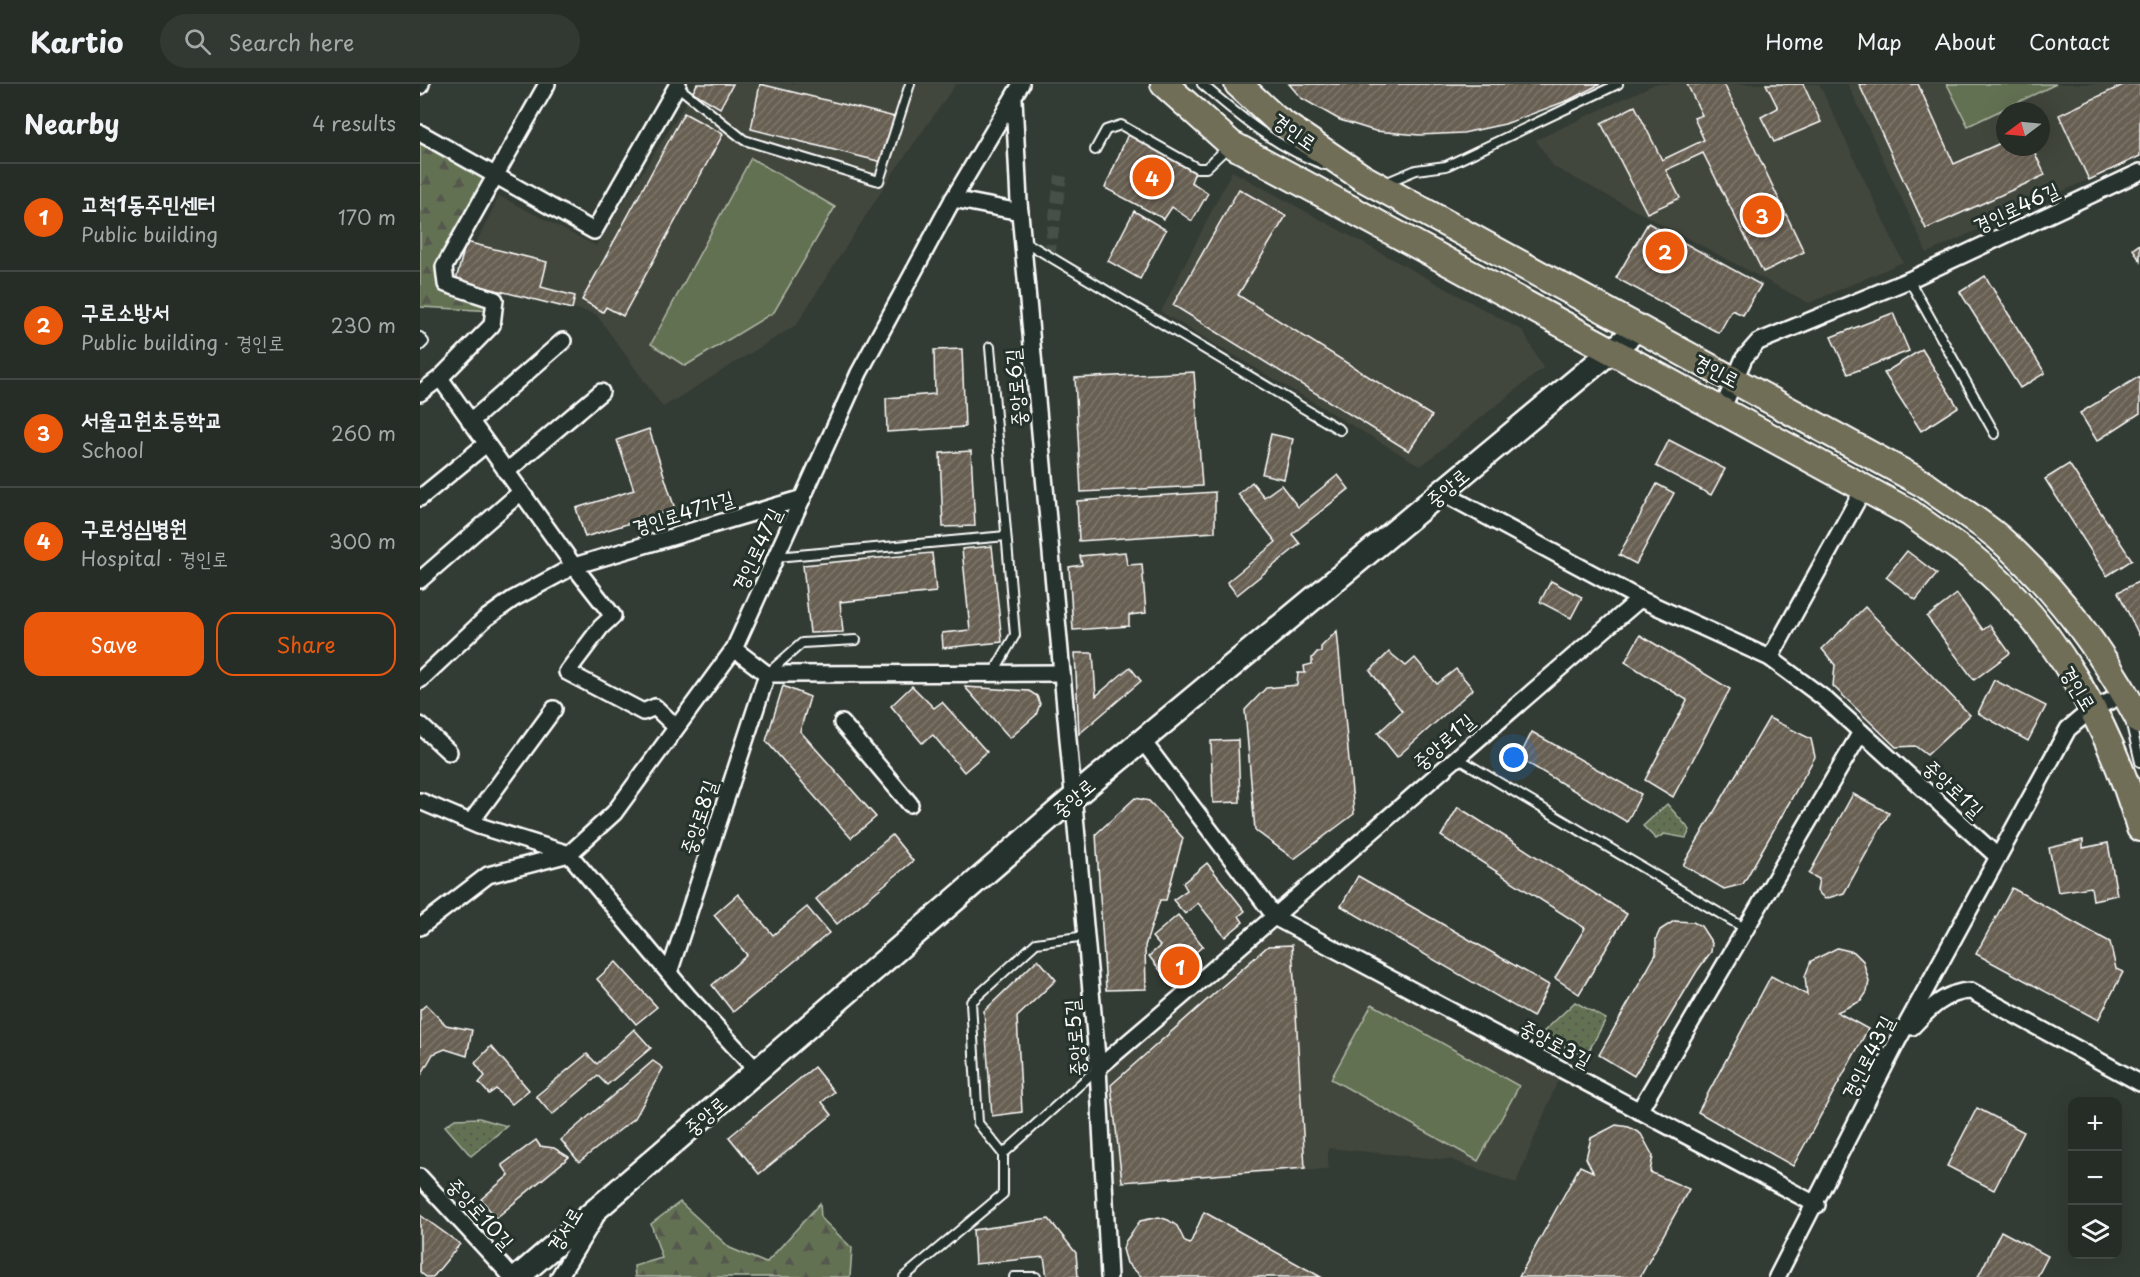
<!DOCTYPE html>
<meta charset="utf-8">
<style>
body{margin:0;font-family:"Playpen Sans","Poor Story",sans-serif;background:#323933;color:#f1f3f6}
.controls{position:absolute;right:18px;bottom:18px;display:grid;overflow:hidden;border-radius:12px;box-shadow:0 6px 24px #0002}
.controls button{width:54px;height:54px;display:grid;place-items:center;padding:0;border:0;border-bottom:2px solid #424944;background:#262d27;color:#f1f3f6;font:30px sans-serif}
.compass{position:absolute;left:1576px;top:18px;width:54px;height:54px;border-radius:50%;background:#262d27;box-shadow:0 6px 24px #0002;rotate:254deg}
.you{position:absolute;left:1094px;top:674px;width:21px;height:21px;margin:-15px;border:4px solid #fff;border-radius:50%;background:#1a73e8;box-shadow:0 0 0 9px #1a73e833}
.badge{display:grid;place-items:center;width:39px;height:39px;border-radius:50%;background:#ea580c;color:#fff;font-size:20px;font-weight:700}
.pin{position:absolute;translate:-50% -50%;border:3px solid #fff;box-shadow:0 2px 6px #0006}
.list{margin:0;padding:0;list-style:none}
h2{display:flex;justify-content:space-between;align-items:center;height:78px;margin:0;padding:0 24px;font-size:26px}
h2 small{font-size:20px;font-weight:400;color:#a4a8a7}
.list li{display:grid;grid-template-columns:39px 1fr auto;gap:18px;align-items:center;box-sizing:border-box;height:108px;padding:0 24px;border-top:2px solid #424944}
.list b{display:block;font-size:22px;white-space:nowrap}
.list p{margin:0;font-size:20px;white-space:nowrap;color:#a4a8a7}
.list em{font-size:20px;font-style:normal;color:#a4a8a7}
.actions{display:flex;gap:12px;padding:18px 24px}
.actions a{flex:1;padding:14px 0;border:2px solid #ea580c;border-radius:18px;text-align:center;font-size:21px;color:#ea580c}
.actions .main{background:#ea580c;color:#fff}
.icon{flex:none;width:33px;height:33px;fill:none;stroke:currentColor;stroke-width:2;stroke-linecap:round;stroke-linejoin:round}
.map{position:relative;flex:none;width:1720px;height:1193px;overflow:hidden}
header{display:flex;align-items:center;gap:36px;box-sizing:border-box;height:84px;padding:0 30px;background:#262d27;border-bottom:2px solid #424944}
header strong{font-size:28px}
nav{display:flex;gap:33px;margin-inline-start:auto;font-size:21px}
.search{width:420px;height:54px;background:#323933;display:flex;align-items:center;gap:15px;box-sizing:border-box;padding:0 21px;border-radius:33px;color:#a4a8a7;font-size:22px}
main{display:flex}
aside{flex:1;background:#262d27}
.map>svg:first-child{display:block}
</style>
<header>
<strong>Kartio</strong>
<div class="search"><svg class="icon" aria-label="search" viewBox="0 0 24 24"><circle cx="10" cy="10" r="6"/><path d="M15 15l6 6"/></svg>Search here</div>
<nav><a>Home</a><a>Map</a><a>About</a><a>Contact</a></nav>
</header>
<main>
<aside>
<h2>Nearby<small>4 results</small></h2>
<ul class="list">
<li><span class="badge">1</span><div><b>고척1동주민센터</b><p>Public building</p></div><em>170 m</em></li>
<li><span class="badge">2</span><div><b>구로소방서</b><p>Public building · 경인로</p></div><em>230 m</em></li>
<li><span class="badge">3</span><div><b>서울고원초등학교</b><p>School</p></div><em>260 m</em></li>
<li><span class="badge">4</span><div><b>구로성심병원</b><p>Hospital · 경인로</p></div><em>300 m</em></li>
</ul>
<div class="actions"><a class="main">Save</a><a>Share</a></div>
</aside>
<div class="map">
<svg width="1720" height="1193" viewBox="0 0 1720 1193">
<defs>
<pattern id="forest-firs" width="22" height="20" patternUnits="userSpaceOnUse" patternTransform="scale(1.5)"><rect width="22" height="20" fill="#637152"/><path d="M5 1l3.5 6h-7zM16 11l3.5 6h-7z" fill="#54594e"/></pattern>
<pattern id="park-dots" width="8" height="8" patternUnits="userSpaceOnUse" patternTransform="scale(1.5)"><rect width="8" height="8" fill="#637152"/><path d="M2 2h.1M6 6h.1" fill="none" stroke="#54594e" stroke-width="1.8" stroke-linecap="round"/></pattern>
<pattern id="building-hatch" width="6" height="6" patternUnits="userSpaceOnUse" patternTransform="scale(1.5)"><rect width="6" height="6" fill="#685f52"/><path d="M-1 1l2-2M0 6l6-6M5 7l2-2" fill="none" stroke="#7f776c"/></pattern>
</defs>
<rect width="100%" height="100%" fill="#333c34"/>
<filter id="ink" filterUnits="userSpaceOnUse"><feTurbulence type="fractalNoise" baseFrequency=".0167" numOctaves="2"/><feDisplacementMap in="SourceGraphic" scale="12" xChannelSelector="R" yChannelSelector="G"/><feConvolveMatrix kernelMatrix="1 2 1 2 8 2 1 2 1" color-interpolation-filters="sRGB"/></filter>
<g filter="url(#ink)">
<!-- built -->
<g fill="#43463d" fill-rule="evenodd">
<path d="M278,0H536L473,89L376,241L243,323L176,230L39,195L79,112L176,162Z"/>
<path d="M1235,0H1399L1483,178L1389,219L1134,83L1116,56Z"/>
<path d="M1428,0H1720V72L1507,169ZM1585,27H1621V63H1585Z"/>
<path d="M812,87L1103,247L1123,284L1001,382L741,228Z"/>
<path d="M856,834L1142,986L1096,1099L1032,1076L908,1064V1085L684,1099L678,984Z"/>
</g>
<!-- forest -->
<g fill="url(#forest-firs)" stroke="#b1b8a8" stroke-width="1.5">
<path d="M0,49L76,92L24,183L26,200L75,216V227L0,223Z"/>
<path d="M260,1118L310,1164L346,1179L400,1119L401,1134L432,1164L430,1193H215L214,1182L242,1174L231,1140Z"/>
</g>
<!-- park -->
<g fill="url(#park-dots)" stroke="#b1b8a8" stroke-width="1.5">
<path d="M1247,720L1270,746L1266,754L1244,750L1236,755L1223,742Z"/>
<path d="M1155,918L1186,935L1165,974L1121,950Z"/>
<path d="M59,1034L87,1042L51,1072L25,1042L35,1035Z"/>
</g>
<!-- pitch -->
<g fill="#637152" stroke="#b1b8a8" stroke-width="1.5">
<path d="M1527,0H1636L1548,42Z"/>
<path d="M331,74L415,123L354,228L265,282L231,260Z"/>
<path d="M952,920L1099,1002L1058,1077L911,995Z"/>
</g>
<!-- building -->
<g fill="url(#building-hatch)" stroke="#fff" stroke-width="1.5">
<path d="M277,0H313L300,24L273,8Z"/>
<path d="M340,0L475,33L462,78L331,45Z"/>
<path d="M869,0H1180L1149,16L1085,40L1043,49L999,51L955,47L920,36L881,14Z"/>
<path d="M1267,0H1304L1384,168L1343,188L1283,69L1246,86L1260,114L1227,129L1181,39L1215,22L1242,76L1284,56L1274,34L1282,31Z"/>
<path d="M1346,0H1383L1401,38L1354,58L1341,33L1358,24Z"/>
<path d="M1439,0H1498L1534,80L1585,57V63H1612L1625,91L1506,145Z"/>
<path d="M1705,0H1720V72L1669,96L1639,31Z"/>
<path d="M264,29L303,50L203,232L186,223L183,228L162,216Z"/>
<path d="M708,50L775,88L771,98L788,109L772,137L752,123L744,135L685,104Z"/>
<path d="M819,105L866,132L818,211L1012,332L989,367L753,221Z"/>
<path d="M714,127L746,146L720,195L688,177Z"/>
<path d="M1228,139L1341,201L1323,231L1312,226L1299,249L1196,194Z"/>
<path d="M46,158L127,178L121,203L155,212L152,225L36,196Z"/>
<path d="M1720,160V177L1713,165Z"/>
<path d="M1565,192L1625,289L1600,304L1540,208Z"/>
<path d="M1473,229L1489,267L1428,290L1411,253Z"/>
<path d="M542,265L545,343L467,348L466,314L515,310L514,266Z"/>
<path d="M1502,265L1538,323L1501,347L1464,289Z"/>
<path d="M774,288L782,402L661,408L655,294Z"/>
<path d="M1720,292V329L1677,357L1660,329Z"/>
<path d="M229,345L255,425L165,453L156,424L214,406L197,356Z"/>
<path d="M851,350L873,355L864,395L842,390Z"/>
<path d="M1249,356L1305,385L1291,411L1236,382Z"/>
<path d="M551,367L555,442L523,443L520,369Z"/>
<path d="M1649,380L1712,476L1687,492L1625,395Z"/>
<path d="M918,391L929,405L872,450L880,460L817,511L807,498L856,458L818,410L832,398L844,413L861,401L878,423Z"/>
<path d="M1237,400L1254,409L1216,480L1199,471Z"/>
<path d="M795,408V448L659,457L657,417Z"/>
<path d="M572,462L582,558L523,564L522,549L550,546L542,465Z"/>
<path d="M1487,467L1517,490L1496,516L1466,493Z"/>
<path d="M705,468L707,481L722,480L726,529L709,531V542L653,546L649,483L662,481L660,472Z"/>
<path d="M512,469L516,508L420,518L423,548L390,549L383,481Z"/>
<path d="M1131,497L1162,513L1151,534L1120,518Z"/>
<path d="M1720,497V553L1698,508Z"/>
<path d="M1537,510L1563,546L1570,541L1590,569L1554,596L1507,533Z"/>
<path d="M1445,523L1550,631L1507,671L1495,662L1476,663L1413,602L1415,581L1402,565Z"/>
<path d="M917,547L934,730L874,775L835,746L825,626L846,604L877,601L878,589H885L884,582L892,580V574L897,568H901V563Z"/>
<path d="M1220,551L1310,605L1253,713L1225,696L1267,616L1205,578Z"/>
<path d="M969,568L986,582L995,574L1017,600L1036,585L1053,605L977,673L958,649L982,627L950,587Z"/>
<path d="M655,569H673L676,612L710,583L721,597L659,650Z"/>
<path d="M1574,596L1626,622L1608,657L1558,629Z"/>
<path d="M363,602L390,613L380,647L456,733L431,754L346,657Z"/>
<path d="M492,602L514,624L522,618L567,668L544,688L513,651L502,659L471,622Z"/>
<path d="M545,603L609,607L617,612L620,620L616,631L590,654Z"/>
<path d="M1349,634L1391,655L1395,673L1323,800L1304,805L1263,781Z"/>
<path d="M1112,648L1221,710L1207,738L1099,674Z"/>
<path d="M818,656L820,718L793,719L791,657Z"/>
<path d="M1433,710L1469,729L1424,809L1405,815L1397,807L1399,795L1389,790Z"/>
<path d="M715,714L729,717L763,754L746,816H740L725,862L726,905L686,906L676,750Z"/>
<path d="M1038,723L1207,830L1159,910L1135,894L1165,844L1021,752Z"/>
<path d="M472,751L493,777L417,840L396,815Z"/>
<path d="M1663,756V764L1688,759L1697,811L1673,816L1671,803L1638,808L1629,764Z"/>
<path d="M787,779L825,827L819,832L823,838L805,853L778,819L765,830L753,816L767,806L763,799Z"/>
<path d="M938,792L1129,901L1113,933L921,822Z"/>
<path d="M1592,804L1690,858L1696,885L1703,888L1678,936L1556,870Z"/>
<path d="M318,810L353,851L387,823L409,849L313,928L292,901L327,871L294,831Z"/>
<path d="M758,831L783,862L746,894L729,872L740,862L732,853Z"/>
<path d="M1254,837L1273,838L1281,842L1292,859L1291,868L1277,887L1214,992L1179,971L1236,870V855L1240,846Z"/>
<path d="M872,861L885,1084L702,1098L691,1001L848,862Z"/>
<path d="M1417,864L1434,868L1443,877L1449,897L1447,908L1441,917L1417,928L1448,945L1373,1082L1278,1028L1351,892L1387,911L1385,892L1391,877Z"/>
<path d="M618,875L636,896L597,933L602,1028L572,1032L564,927Z"/>
<path d="M196,878L237,923L216,940L177,895Z"/>
<path d="M6,921L26,941L52,946L47,972L25,965L13,970L0,993V926Z"/>
<path d="M214,945L231,964L187,1001L178,992L132,1031L116,1012L167,970L177,980Z"/>
<path d="M71,962L109,1006L92,1020L76,1005L69,1010L59,999L65,992L55,979Z"/>
<path d="M233,977L243,984L215,1034L159,1078L141,1056Z"/>
<path d="M394,983L414,1008L402,1018L412,1031L339,1090L309,1053Z"/>
<path d="M1557,1024L1604,1048L1574,1106L1527,1082Z"/>
<path d="M1196,1041L1209,1043L1221,1050L1233,1072L1230,1088L1269,1105L1220,1193H1099L1160,1082L1173,1088L1166,1074L1171,1054Z"/>
<path d="M116,1056L120,1062L134,1064L149,1073L76,1134L61,1115L89,1091L82,1081Z"/>
<path d="M784,1128L901,1193H722L707,1179L703,1165L705,1158L720,1137L739,1133L748,1136L757,1142L765,1158L770,1160Z"/>
<path d="M0,1131L40,1160L13,1193H6L0,1188Z"/>
<path d="M629,1135L656,1169L658,1193H627L624,1173L555,1180L553,1146Z"/>
<path d="M1581,1147L1628,1172L1617,1193H1558Z"/>
</g>
<g fill="none" stroke-linecap="round" stroke-linejoin="round">
<!-- pedestrian-tunnel -->
<path stroke="#475048" stroke-width="12" stroke-dasharray="12 6" stroke-linecap="butt" d="M629,172L641,92"/>
<defs>
<g id="service">
<path d="M782,0C820,33 857,64 905,81"/>
<path d="M257,2L324,56L459,97L490,0"/>
<path d="M675,66L686,46L701,41L777,84H786L808,63"/>
<path d="M965,99L996,86L1026,82L1198,0"/>
<path d="M602,156L920,346"/>
<path d="M1489,196L1575,350"/>
<path d="M0,253L4,258L0,262"/>
<path d="M570,263L595,551L574,588"/>
<path d="M356,473L586,452"/>
<path d="M348,589L382,559L436,556"/>
<path d="M1710,636L1720,678"/>
<path d="M1036,673L1326,845"/>
<path d="M583,1070L558,1039L551,918L616,859L666,852"/>
<path d="M484,1193L583,1110V1070L677,985"/>
<path d="M594,1193H616"/>
</g>
<g id="minor">
<path d="M0,2L1,0"/>
<path d="M594,15L599,118L678,984L689,1193"/>
<path d="M0,49L174,147L258,0"/>
<path d="M533,115L600,128"/>
<path d="M20,294L154,482L193,532L181,543L147,588L223,628L235,623L256,643"/>
<path d="M0,309L20,294L72,241L75,216L26,200L24,183L127,0"/>
<path d="M1302,326L1324,274L1338,258L1489,196L1720,88"/>
<path d="M50,338L143,257"/>
<path d="M86,388L181,308"/>
<path d="M1021,408L1220,515L1350,574L1405,615L1578,773"/>
<path d="M0,414L66,360"/>
<path d="M0,496L101,408"/>
<path d="M314,565L347,590L642,589"/>
<path d="M1350,574L1444,404"/>
<path d="M0,596L65,535L93,515L154,482L383,414"/>
<path d="M422,639L490,720"/>
<path d="M0,641L29,668"/>
<path d="M722,656L856,834L1397,1121"/>
<path d="M0,717L59,742L149,770L268,912L337,987"/>
<path d="M51,738L134,625"/>
<path d="M0,843L68,791L149,770L194,729L314,565L439,289L533,115L601,0"/>
<path d="M249,889L347,590"/>
<path d="M1492,943C1508,926 1526,907 1551,907L1720,999"/>
<path d="M678,984C860,830 1038,671 1220,515"/>
<path d="M1219,1027L1441,648"/>
<path d="M0,1093L92,1193"/>
<path d="M139,1193L175,1134"/>
<path d="M1357,1193L1477,958L1648,645L1672,625L1706,610"/>
</g>
<path id="secondary" d="M98,1193L654,713L1218,245"/>
<g id="primary">
<path d="M744,0L811,60L1490,429C1510,444 1530,457 1550,472C1633,538 1691,643 1720,744"/>
<path d="M818,0L856,35L943,94L1504,400C1528,418 1555,434 1578,453C1637,505 1683,568 1720,637"/>
</g>
</defs>
<!-- service casing -->
<use href="#service" stroke="#fff" stroke-width="12"/>
<!-- minor casing -->
<use href="#minor" stroke="#fff" stroke-width="20"/>
<!-- secondary casing -->
<use href="#secondary" stroke="#fff" stroke-width="27"/>
<!-- primary casing -->
<use href="#primary" stroke="#fff" stroke-width="30"/>
<!-- service -->
<use href="#service" stroke="#26332d" stroke-width="8"/>
<!-- minor -->
<use href="#minor" stroke="#26332d" stroke-width="15"/>
<!-- secondary -->
<use href="#secondary" stroke="#26332d" stroke-width="22"/>
<!-- primary -->
<use href="#primary" stroke="#716e59" stroke-width="26"/>
</g>
</g>
<g text-anchor="middle" dominant-baseline="central" stroke-width="6" stroke-linejoin="round" paint-order="stroke">
<!-- street labels -->
<g font-size="20" fill="#fff" stroke="#26332d">
<text transform="translate(875 47) rotate(35)">경인로</text>
<text transform="translate(1596 123) rotate(-25)">경인로46길</text>
<text transform="translate(1297 286) rotate(28)">경인로</text>
<text transform="translate(595 304) rotate(-95)">중앙로6길</text>
<text transform="translate(1027 403) rotate(-40)">중앙로</text>
<text transform="translate(263 428) rotate(-17)">경인로47가길</text>
<text transform="translate(336 465) rotate(-65)">경인로47길</text>
<text transform="translate(1659 604) rotate(59)">경인로</text>
<text transform="translate(1023 657) rotate(-41)">중앙로1길</text>
<text transform="translate(1534 704) rotate(43)">중앙로1길</text>
<text transform="translate(653 713) rotate(-40)">중앙로</text>
<text transform="translate(278 733) rotate(-72)">중앙로8길</text>
<text transform="translate(654 954) rotate(-95)">중앙로5길</text>
<text transform="translate(1136 959) rotate(28)">중앙로3길</text>
<text transform="translate(1447 973) rotate(-63)">경인로43길</text>
<text transform="translate(285 1031) rotate(-41)">중앙로</text>
<text transform="translate(61 1129) rotate(48)">중앙로10길</text>
<text transform="translate(144 1145) rotate(-59)">경서로</text>
</g>
</g>
</svg>
<div class="controls">
<button>+</button>
<button>−</button>
<button><svg class="icon" aria-label="layers" viewBox="0 0 24 24"><path d="M12 4l9 5-9 5-9-5zM3 14l9 5 9-5"/></svg></button>
</div>
<svg class="compass" viewBox="-18 -18 36 36"><path d="M0-13l5 13h-10z" fill="#e53935"/><path d="M0 13l5-13h-10z" fill="#a4a8a7"/></svg>
<div class="you"></div>
<div class="pin badge" style="left:760px;top:882px">1</div>
<div class="pin badge" style="left:1245px;top:167px">2</div>
<div class="pin badge" style="left:1342px;top:131px">3</div>
<div class="pin badge" style="left:732px;top:93px">4</div>
</div>
</main>
